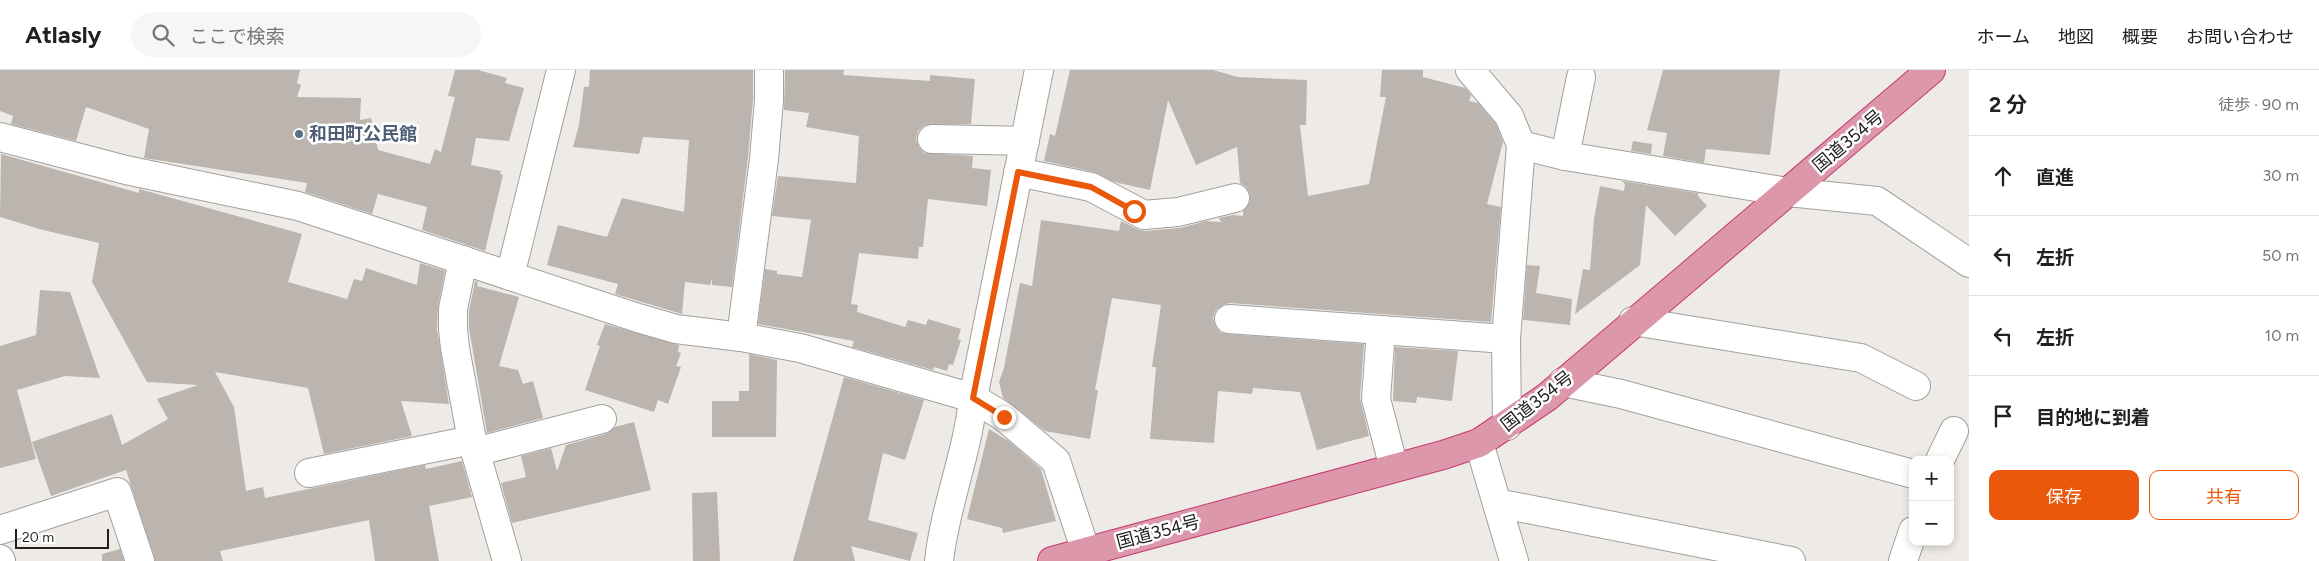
<!DOCTYPE html>
<html lang="ja">
<meta charset="utf-8">
<style>
body{margin:0;font-family:Figtree,"Noto Sans JP",sans-serif;background:#f6f6f6;color:#202124}
.controls{position:absolute;right:15px;bottom:15px;display:grid;overflow:hidden;border-radius:10px;box-shadow:0 2px 8px #0003}
.controls button{width:45px;height:45px;display:grid;place-items:center;padding:0;border:0;border-bottom:1px solid #e0e0e0;background:#fff;color:#202124;font:25px sans-serif}
.scale{position:absolute;left:15px;bottom:12px;width:94px;box-sizing:border-box;padding-left:5px;border:2px solid #1f1f1f;border-top:0;font-size:14px;line-height:18px;white-space:nowrap;color:#1f1f1f;-webkit-text-stroke:4px #fff;paint-order:stroke}
.stop{position:absolute;width:15px;height:15px;margin:-11px;border:4px solid #ea580c;border-radius:50%;background:#fff}
.stop.end{background:#ea580c;border-color:#fff;box-shadow:0 1px 5px #0008}
.list{margin:0;padding:0;list-style:none}
h2{display:flex;justify-content:space-between;align-items:center;height:65px;margin:0;padding:0 20px;font-size:21px}
h2 small{font-size:16px;font-weight:400;color:#757577}
.list li{display:grid;grid-template-columns:32px 1fr auto;gap:15px;align-items:center;box-sizing:border-box;height:80px;padding:0 20px;border-top:1px solid #e0e0e0}
.list b{display:block;font-size:19px;white-space:nowrap}
.list em{font-size:16px;font-style:normal;color:#757577}
.actions{display:flex;gap:10px;padding:15px 20px}
.actions a{flex:1;padding:11px 0;border:1px solid #ea580c;border-radius:10px;text-align:center;font-size:18px;color:#ea580c}
.actions .main{background:#ea580c;color:#fff}
.icon{flex:none;width:28px;height:28px;fill:none;stroke:currentColor;stroke-width:2;stroke-linecap:round;stroke-linejoin:round}
.map{position:relative;flex:none;width:1969px;height:491px;overflow:hidden}
header{display:flex;align-items:center;gap:30px;box-sizing:border-box;height:70px;padding:0 25px;background:#fff;border-bottom:1px solid #e0e0e0}
header strong{font-size:24px}
nav{display:flex;gap:28px;margin-inline-start:auto;font-size:18px}
.search{width:350px;height:45px;background:#f6f6f6;display:flex;align-items:center;gap:12px;box-sizing:border-box;padding:0 18px;border-radius:28px;color:#757577;font-size:19px}
main{display:flex}
aside{flex:1;background:#fff}
.map>svg:first-child{display:block}
</style>
<header>
<strong>Atlasly</strong>
<div class="search"><svg class="icon" aria-label="search" viewBox="0 0 24 24"><circle cx="10" cy="10" r="6"/><path d="M15 15l6 6"/></svg>ここで検索</div>
<nav><a>ホーム</a><a>地図</a><a>概要</a><a>お問い合わせ</a></nav>
</header>
<main>
<div class="map">
<svg width="1969" height="491" viewBox="0 0 1969 491">
<rect width="100%" height="100%" fill="#eeebe6"/>
<!-- building -->
<g fill="#bbb4af">
<path d="M0,0H300L297,13L301,15L297,27L361,28L360,50L371,48L378,80L430,94L435,79L441,82L455,27L448,26L455,0H478L507,8L505,13L524,18L509,71L476,68L471,95L501,101L500,104L503,105L485,181L422,160L427,137L378,124L372,144L305,122L307,113L144,88L149,59L86,37L76,71L11,54L13,46L0,41Z"/>
<path d="M590,0H753V29L748,87L732,217L712,215V209L710,215L685,212L682,244L615,224L618,214L547,195L558,155L607,167L622,128L684,142L689,70L643,67L639,84L573,77L579,55L584,17H589Z"/>
<path d="M785,0H844L843,5L930,11V5L975,9L971,54L925,55L918,61L916,69L919,77L924,83L973,86L972,98L991,100L987,136L928,129L923,177H919L918,189L859,183L851,234L858,235L857,242L905,257L908,250L926,255L928,249L961,259L958,269L961,270L953,295L949,294L947,301L934,297L933,300L852,277L854,271L758,254L765,199L777,201V204L802,207L811,150L772,146L778,106L856,113L859,66L806,57L809,43L784,40Z"/>
<path d="M1070,0H1213L1238,7L1307,10L1306,55H1300L1308,126L1369,114L1386,27H1380L1382,0H1423V7L1465,18L1471,25L1469,31L1478,33L1496,54L1503,72L1487,134L1501,137L1491,252L1230,233L1223,235L1216,240L1213,248L1215,255L1220,262L1227,264L1364,274L1360,328L1369,366L1317,380L1300,322L1253,318L1252,324L1218,321L1214,373L1150,369L1156,297H1152L1161,235L1112,228L1095,320H1098L1090,369L1045,361L1003,328L999,312L1004,298L1020,213L1032,216L1041,150L1119,161L1121,151L1137,159L1145,161L1180,158L1206,151L1221,152L1219,148L1233,145L1243,146V141L1250,132V124L1246,117L1240,113L1237,77L1196,95L1168,30L1150,120L1114,112L1094,102L1044,91L1050,64L1055,66Z"/>
<path d="M1663,0H1780L1770,85L1706,79L1704,93L1663,86L1667,63L1647,60Z"/>
<path d="M1633,71L1652,74L1651,84L1631,81Z"/>
<path d="M1,84L139,123V119L302,164L288,212L347,229L354,209L362,211L366,198L417,215L420,193L445,201L438,236L437,259L449,334L401,331L412,366L324,384L308,318L215,302L234,337L246,421L263,417L265,428L425,395L426,399L462,391L472,427L429,436L439,491H375L369,450L220,481L223,491H155L126,400L51,426L32,372L112,344L122,375L168,349L157,329L198,315L147,312L92,212L99,173L43,160L0,147Z"/>
<path d="M1622,111L1698,123V126L1707,136L1675,166L1646,135L1640,195L1575,244L1583,199L1590,200L1594,149L1600,116L1624,121L1625,114Z"/>
<path d="M1527,195L1540,196L1536,223L1572,229L1570,255L1523,250Z"/>
<path d="M475,211L478,212L477,216L519,227L499,296L518,300L523,314L533,311L543,348L487,363L469,258V241Z"/>
<path d="M40,220L70,222L100,308L65,306L17,320L36,389L0,398V276L36,265Z"/>
<path d="M605,254L679,275L678,282L681,283L676,296L681,297L668,334L658,330L654,342L585,320L600,276L597,275Z"/>
<path d="M1395,277L1458,281L1452,331L1417,327L1416,333L1393,331Z"/>
<path d="M749,284L777,290L776,367H712V331H739V321H749Z"/>
<path d="M844,307L924,330L905,390L883,383L868,450L918,463L910,491L851,476L855,491H793Z"/>
<path d="M634,352L651,420L512,453L501,413L526,407L521,386L551,378L557,401L566,375L606,364L615,357Z"/>
<path d="M989,359L1010,372L1041,399L1056,451L1003,463L1002,458L967,449Z"/>
<path d="M717,422L720,491H693L692,423Z"/>
<path d="M120,479L124,491H102V484Z"/>
</g>
<g fill="none" stroke-linecap="round" stroke-linejoin="round">
<defs>
<g id="minor">
<path d="M1470,0L1509,46L1521,75L1506,269L1507,356"/>
<path d="M0,67L126,100L298,136L638,248L676,259L741,267L800,278L973,328L1004,347L1056,391L1089,491"/>
<path d="M932,69L1025,71"/>
<path d="M1521,75L1565,86L1788,122L1877,131L1969,193"/>
<path d="M1565,86L1581,7"/>
<path d="M1018,102L1091,117L1144,145L1178,142L1235,128"/>
<path d="M463,190L453,239V259L455,278L472,370L507,491"/>
<path d="M510,206L561,0"/>
<path d="M1229,249L1506,269"/>
<path d="M1633,251L1861,288L1916,316"/>
<path d="M1381,260L1376,329L1394,398"/>
<path d="M741,267L764,89L769,30V0"/>
<path d="M1563,312L1621,324L1913,404"/>
<path d="M1479,373L1514,491"/>
<path d="M475,382L602,349"/>
<path d="M1940,390L1954,361"/>
<path d="M309,403L472,370"/>
<path d="M1497,433L1791,491"/>
<path d="M0,460L117,422L140,491"/>
<path d="M0,489L1,491"/>
<path d="M939,491C945,435 968,383 973,328L1039,0"/>
<path d="M1903,491L1913,461"/>
</g>
<path id="highway" d="M1052,491L1443,385L1479,373L1547,327L1931,0"/>
</defs>
<!-- minor casing -->
<use href="#minor" stroke="#a0a0a0" stroke-width="30"/>
<!-- highway casing -->
<use href="#highway" stroke="#c63976" stroke-width="30"/>
<!-- minor -->
<use href="#minor" stroke="#fff" stroke-width="28"/>
<!-- highway -->
<use href="#highway" stroke="#dc97aa" stroke-width="28"/>
</g>
<g fill="none" stroke-linecap="round" stroke-linejoin="round">
<!-- route -->
<path stroke="#ea580c" stroke-width="6" d="M1004,347L973,328L1018,102L1091,117L1134,141"/>
</g>
<!-- markers -->
<circle fill="#5c6f8a" stroke="#fff" stroke-width="2" cx="299" cy="64" r="5"/>
<g text-anchor="middle" dominant-baseline="central" stroke-width="5" stroke-linejoin="round" paint-order="stroke">
<!-- service labels -->
<g font-size="18" font-weight="bold" fill="#4e5e75" stroke="#fff" text-anchor="start">
<text x="309" y="64">和田町公民館</text>
</g>
<!-- street labels -->
<g font-size="18" fill="#1f1f1f" stroke="#fff">
<text transform="translate(1848 71) rotate(-40)">国道354号</text>
<text transform="translate(1537 331) rotate(-38)">国道354号</text>
<text transform="translate(1158 462) rotate(-15)">国道354号</text>
</g>
</g>
</svg>
<div class="controls">
<button>+</button>
<button>−</button>
</div>
<div class="scale">20 m</div>
<div class="stop" style="left:1134px;top:141px"></div>
<div class="stop end" style="left:1004px;top:347px"></div>
</div>
<aside>
<h2>2 分<small>徒歩 · 90 m</small></h2>
<ul class="list">
<li><svg class="icon" aria-label="ahead" viewBox="0 0 24 24"><path d="M12 20V5M6 11l6-6 6 6"/></svg><div><b>直進</b></div><em>30 m</em></li>
<li><svg class="icon" aria-label="left" viewBox="0 0 24 24"><path d="M17 20v-9H6M10 6l-5 5 5 5"/></svg><div><b>左折</b></div><em>50 m</em></li>
<li><svg class="icon" aria-label="left" viewBox="0 0 24 24"><path d="M17 20v-9H6M10 6l-5 5 5 5"/></svg><div><b>左折</b></div><em>10 m</em></li>
<li><svg class="icon" aria-label="arrive" viewBox="0 0 24 24"><path d="M6 21V4h12l-3 4 3 4H6"/></svg><div><b>目的地に到着</b></div></li>
</ul>
<div class="actions"><a class="main">保存</a><a>共有</a></div>
</aside>
</main>
